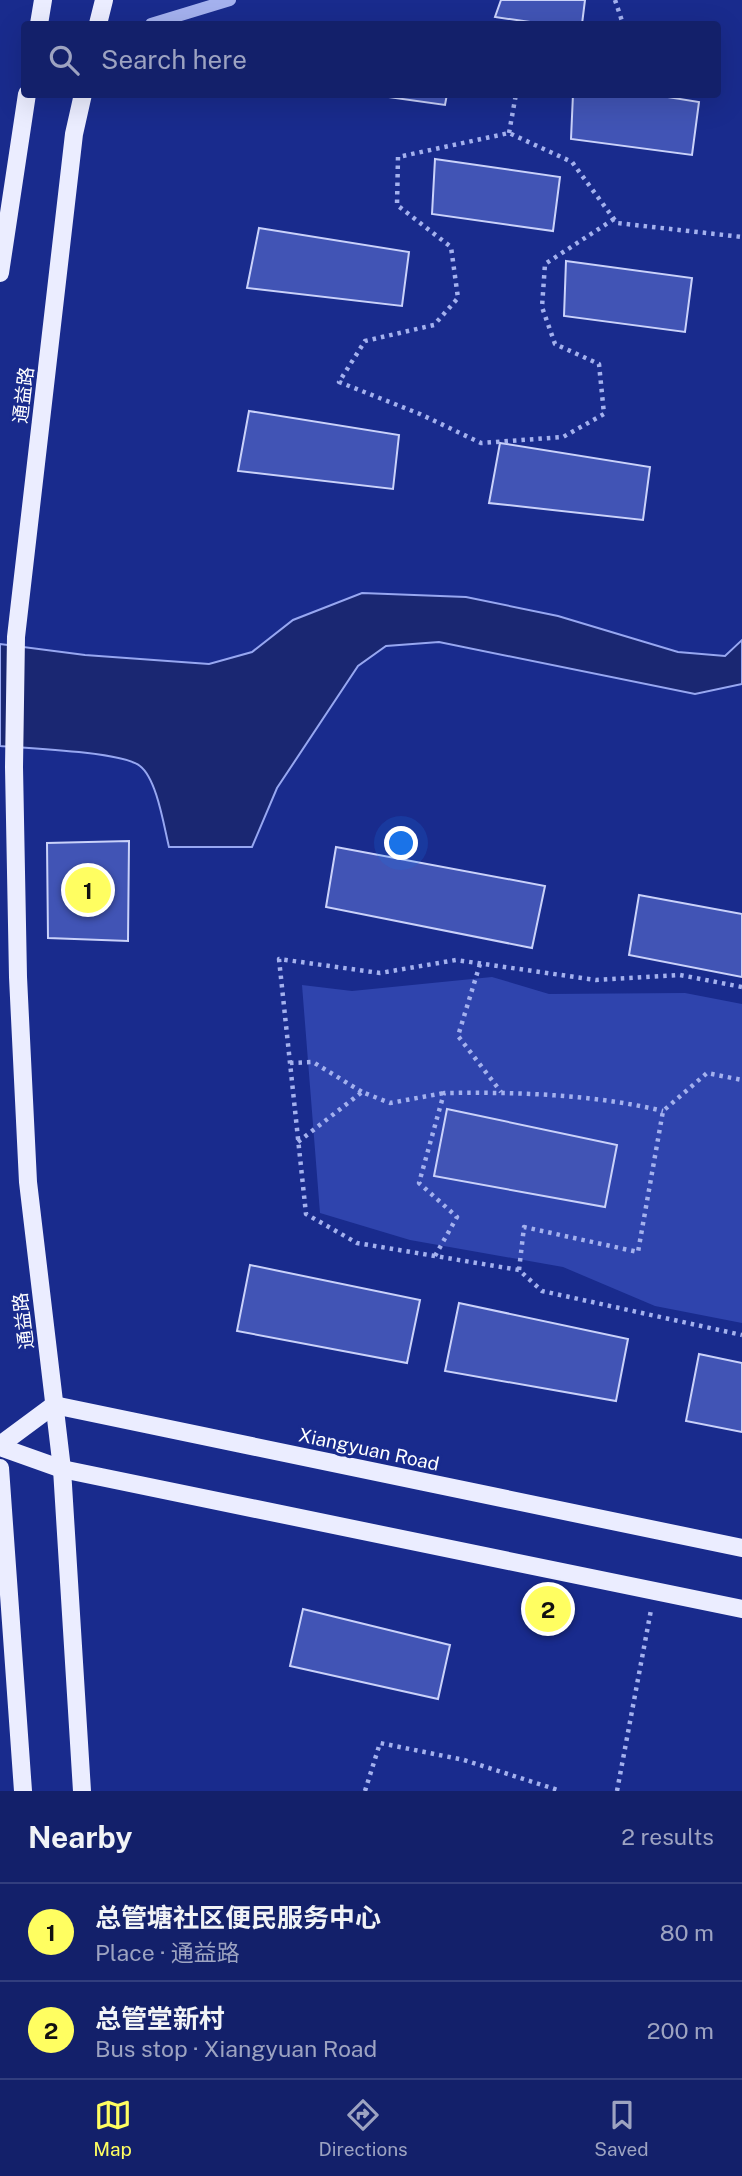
<!DOCTYPE html>
<meta charset="utf-8">
<style>
body{margin:0;font-family:"Public Sans","Noto Sans SC",sans-serif;background:#1c2870;color:#f1f3f6}
.you{position:absolute;left:402px;top:844px;width:24px;height:24px;margin:-18px;border:5px solid #fff;border-radius:50%;background:#1a73e8;box-shadow:0 0 0 10px #1a73e833}
.badge{display:grid;place-items:center;width:46px;height:46px;border-radius:50%;background:#fffe61;color:#111;font-size:23px;font-weight:700}
.pin{position:absolute;translate:-50% -50%;border:4px solid #fff;box-shadow:0 2px 7px #0006}
.list{margin:0;padding:0;list-style:none}
h2{display:flex;justify-content:space-between;align-items:center;height:91px;margin:0;padding:0 28px;font-size:30px}
h2 small{font-size:23px;font-weight:400;color:#9da3c1}
.list li{display:grid;grid-template-columns:46px 1fr auto;gap:21px;align-items:center;box-sizing:border-box;height:98px;padding:0 28px;border-top:2px solid #323e7e}
.list b{display:block;font-size:26px;white-space:nowrap}
.list p{margin:0;font-size:23px;white-space:nowrap;color:#9da3c1}
.list em{font-size:23px;font-style:normal;color:#9da3c1}
.icon{flex:none;width:38px;height:38px;fill:none;stroke:currentColor;stroke-width:2;stroke-linecap:round;stroke-linejoin:round}
.map{position:relative;flex:none;width:742px;height:1791px;overflow:hidden}
.search{position:absolute;background:#13206a;box-shadow:0 7px 28px #0002;left:21px;right:21px;top:21px;height:77px;display:flex;align-items:center;gap:18px;box-sizing:border-box;padding:0 24px;border-radius:7px;color:#9da3c1;font-size:26px}
.sheet{height:287px;background:#13206a}
nav{display:flex;justify-content:space-around;align-items:center;box-sizing:border-box;height:98px;border-top:2px solid #323e7e;background:#13206a;font-size:19px;color:#9da3c1}
nav a{display:grid;justify-items:center;gap:4px}
nav .on{color:#fffe61}
.map>svg:first-child{display:block}
</style>
<div class="map">
<svg width="742" height="1791" viewBox="0 0 742 1791">
<rect width="100%" height="100%" fill="#192b8d"/>
<!-- green -->
<path fill="#2f44ad" d="M492,977L549,994L685,993L742,1004V1323L655,1306L563,1267L410,1240L320,1213L302,985L352,991Z"/>
<!-- water -->
<path fill="#1a2772" stroke="#97a7f1" stroke-width="2" d="M362,593L466,597L558,616L678,652L725,656L742,640V684L695,694L439,642L386,646L358,666L277,788L252,847H169C164,827 157,779 140,766C123,752 27,748 0,746V644L85,655L209,664L252,652L293,620Z"/>
<!-- building -->
<g fill="#4154b5" stroke="#cad2fa" stroke-width="2">
<path d="M501,0H585L582,24H544L495,17Z"/>
<path d="M367,94H447L445,105Z"/>
<path d="M573,94H649L699,102L692,155L571,139Z"/>
<path d="M435,159L560,177L553,231L432,214Z"/>
<path d="M259,228L409,252L402,306L247,288Z"/>
<path d="M566,261L692,278L685,332L564,316Z"/>
<path d="M249,411L399,435L393,489L238,471Z"/>
<path d="M500,443L650,467L643,520L489,503Z"/>
<path d="M129,841L128,941L48,938L47,843Z"/>
<path d="M336,847L545,886L532,948L326,907Z"/>
<path d="M639,895L742,914V977L629,955Z"/>
<path d="M447,1109L617,1145L605,1207L434,1176Z"/>
<path d="M250,1265L420,1300L407,1363L237,1331Z"/>
<path d="M459,1303L628,1339L616,1401L445,1371Z"/>
<path d="M699,1354L742,1363V1432L686,1421Z"/>
<path d="M303,1609L450,1645L438,1699L290,1666Z"/>
</g>
<g fill="none" stroke-linecap="round" stroke-linejoin="round">
<!-- path -->
<g stroke="#a4b1ee" stroke-width="4.5" stroke-dasharray="3.5 5" stroke-linecap="butt">
<path d="M615,0L623,24"/>
<path d="M509,133L516,94"/>
<path d="M614,219L545,264L542,307L555,344L599,364L604,414L563,437L481,443L420,414L339,382L365,341L434,325L458,298L451,247L397,205L398,157L509,133L572,162L614,219L617,223L742,237"/>
<path d="M480,964L458,1036L501,1092"/>
<path d="M742,987L680,975L596,980L456,960L380,973L279,959L306,1214L357,1243L519,1270L542,1291L742,1335"/>
<path d="M290,1063L313,1062L362,1092"/>
<path d="M298,1142L362,1092L390,1103L444,1093"/>
<path d="M435,1256L457,1217L419,1183L444,1093C516,1092 592,1094 663,1111"/>
<path d="M519,1270L524,1227L638,1252L663,1111L707,1073L742,1080"/>
<path d="M365,1791L380,1743L464,1760L561,1791"/>
<path d="M617,1791L651,1610"/>
</g>
<!-- minor -->
<path stroke="#a4b1ee" stroke-width="12" d="M151,24L230,0"/>
<!-- major -->
<g stroke="#ebedff" stroke-width="18">
<path d="M39,24L43,0"/>
<path d="M98,24L104,0"/>
<path d="M0,273L27,94"/>
<path d="M0,1445L54,1405L742,1548"/>
<path d="M0,1447L62,1469L742,1609"/>
<path d="M0,1468L23,1791"/>
<path d="M82,1791L62,1469L28,1182L18,977L14,767L16,637L74,134L83,94"/>
</g>
</g>
<g text-anchor="middle" dominant-baseline="central" stroke-width="6" stroke-linejoin="round" paint-order="stroke">
<!-- street labels -->
<g font-size="19" fill="#fff" stroke="#192b8d">
<text transform="translate(23 395) rotate(-83)">通益路</text>
<text transform="translate(23 1321) rotate(-97)">通益路</text>
<text transform="translate(369 1449) rotate(12)">Xiangyuan Road</text>
</g>
</g>
</svg>
<div class="you"></div>
<div class="pin badge" style="left:88px;top:890px">1</div>
<div class="pin badge" style="left:548px;top:1609px">2</div>
<div class="search"><svg class="icon" aria-label="search" viewBox="0 0 24 24"><circle cx="10" cy="10" r="6"/><path d="M15 15l6 6"/></svg>Search here</div>
</div>
<section class="sheet">
<h2>Nearby<small>2 results</small></h2>
<ul class="list">
<li><span class="badge">1</span><div><b>总管塘社区便民服务中心</b><p>Place · 通益路</p></div><em>80 m</em></li>
<li><span class="badge">2</span><div><b>总管堂新村</b><p>Bus stop · Xiangyuan Road</p></div><em>200 m</em></li>
</ul>
</section>
<nav>
<a class="on"><svg class="icon" aria-label="map" viewBox="0 0 24 24"><path d="M3 6l6-2 6 2 6-2v14l-6 2-6-2-6 2zM9 4v14M15 6v14"/></svg>Map</a>
<a><svg class="icon" aria-label="directions" viewBox="0 0 24 24"><path d="M12 3l9 9-9 9-9-9zM9 14v-3h6M13 9l2 2-2 2"/></svg>Directions</a>
<a><svg class="icon" aria-label="saved" viewBox="0 0 24 24"><path d="M7 4h10v16l-5-4-5 4z"/></svg>Saved</a>
</nav>
